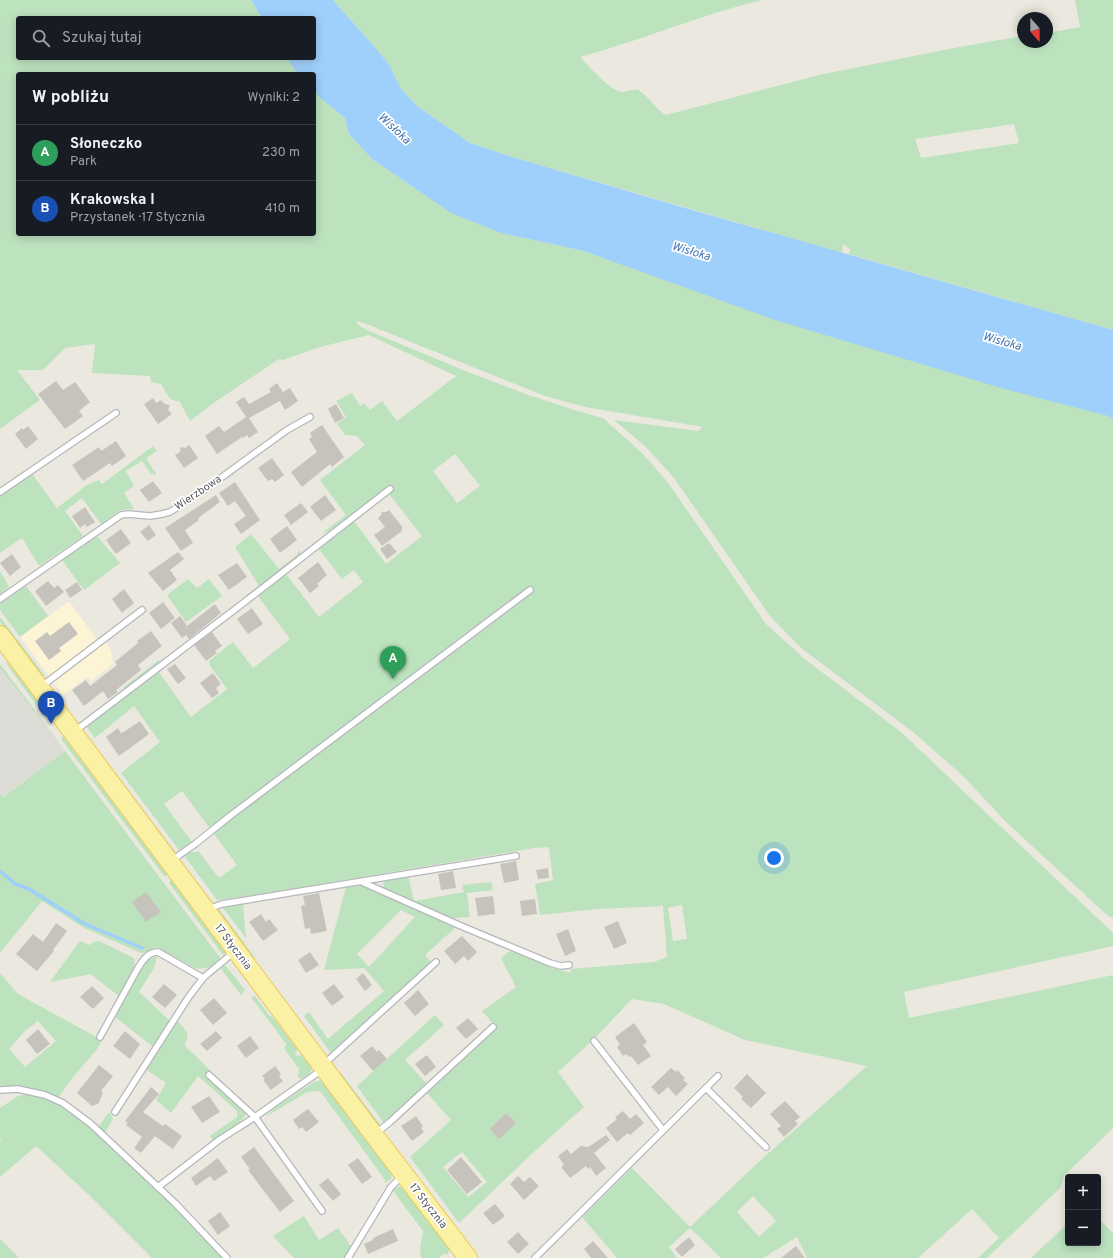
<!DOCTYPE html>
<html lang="pl">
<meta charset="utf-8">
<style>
body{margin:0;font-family:Overpass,sans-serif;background:#20242c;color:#f1f3f6}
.controls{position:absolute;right:12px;bottom:12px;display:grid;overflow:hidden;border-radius:4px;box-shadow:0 2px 10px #0003}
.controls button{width:36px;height:36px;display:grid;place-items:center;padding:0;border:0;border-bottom:1px solid #363941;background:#171b24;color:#f1f3f6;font:20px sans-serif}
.compass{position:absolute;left:1017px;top:12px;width:36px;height:36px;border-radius:50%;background:#171b24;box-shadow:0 2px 10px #0003;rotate:159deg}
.you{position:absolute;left:774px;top:858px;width:14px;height:14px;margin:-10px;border:3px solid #fff;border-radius:50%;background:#1a73e8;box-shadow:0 0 0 6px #1a73e833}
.badge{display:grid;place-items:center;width:26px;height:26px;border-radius:50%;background:#db2777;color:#fff;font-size:13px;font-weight:700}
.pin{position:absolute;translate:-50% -33px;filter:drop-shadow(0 1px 2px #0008)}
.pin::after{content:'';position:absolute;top:21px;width:14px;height:12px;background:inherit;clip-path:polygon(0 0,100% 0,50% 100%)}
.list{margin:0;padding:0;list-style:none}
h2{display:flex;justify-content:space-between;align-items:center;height:52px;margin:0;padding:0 16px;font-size:17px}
h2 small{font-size:13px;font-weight:400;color:#9ea1a6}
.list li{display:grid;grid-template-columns:26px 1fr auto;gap:12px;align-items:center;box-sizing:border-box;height:56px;padding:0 16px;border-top:1px solid #363941}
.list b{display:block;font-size:15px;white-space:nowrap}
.list p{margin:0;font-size:13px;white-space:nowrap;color:#9ea1a6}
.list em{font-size:13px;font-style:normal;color:#9ea1a6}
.icon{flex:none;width:22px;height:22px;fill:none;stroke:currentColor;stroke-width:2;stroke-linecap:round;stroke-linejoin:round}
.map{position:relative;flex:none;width:1113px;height:1258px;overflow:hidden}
.search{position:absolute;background:#171b24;box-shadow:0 2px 10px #0003;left:16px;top:16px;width:300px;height:44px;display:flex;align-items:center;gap:10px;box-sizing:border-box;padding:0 14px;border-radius:4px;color:#9ea1a6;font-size:15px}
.panel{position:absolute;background:#171b24;box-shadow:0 2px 10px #0003;left:16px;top:72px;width:300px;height:164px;border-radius:4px}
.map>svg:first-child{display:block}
</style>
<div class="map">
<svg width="1113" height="1258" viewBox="0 0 1113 1258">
<rect width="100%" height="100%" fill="#ebe9df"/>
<!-- commercial -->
<path fill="#fcf4d4" d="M69,601L101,645L106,642L111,651L113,664L91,681L88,677L63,695L20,637Z"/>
<!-- industrial -->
<path fill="#dedcd7" d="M0,668L65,751L2,797L0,794Z"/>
<!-- green -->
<g fill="#bce2be" fill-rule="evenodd">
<path d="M0,0H251L262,18H18V58H287L298,74H18V234H314V88L319,96L345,118L349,134L372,159L451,213L501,233L584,251L1108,416L1113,419V918L1107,915L1005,821L962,775L913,732L801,648L770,616L674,478L647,448L614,420L698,431L703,427L585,407L545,396L369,325L357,321L356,322L361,327L369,331L463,370L528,395L581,412L603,418L643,454L669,484L766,624L806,660L901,732L1113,933V946L904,992L909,1018L1113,975V1128L1064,1176L1060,1188L987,1258H978L999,1238L972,1209L918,1258H807L797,1237L763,1258H721L690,1228L669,1247L677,1258H617L582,1217L632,1168L690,1227L764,1157L867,1066L745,1040L664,1004L632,999L596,1037L558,1072L584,1107L536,1150L459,1223L410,1157L451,1120L427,1093L497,1028L482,1011L516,987L501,958L511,950L552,968L571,973V969L654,962L667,957L663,906L598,909L540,915L535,884L553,880L549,847L534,848L261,894L217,900L183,854L189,852H199L219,878L237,865L182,791L164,804L192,842L179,850L121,773L160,742L134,706L95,738L86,726L158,671L191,717L227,689L210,666L209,661L233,642L253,668L290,639L257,595L286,574L319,617L363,582L354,570L342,579L319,549V547L352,522L354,521L386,564L422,536L389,494V493L392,490L389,486L329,531L322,533L346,515L320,480L365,445L357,436L345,435L337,424L346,417L336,401L352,393L360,406L364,403L370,410L382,401L397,421L456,376L369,335L320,347L283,360L279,359L215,402L190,421L180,402L170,399L161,384L151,382L150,376L92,373L95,344L65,348L43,370H17L40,400L0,429ZM455,454L480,486L457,503L433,471ZM682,905L687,939L673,941L668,908ZM462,1152L487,1182L468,1197L443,1167ZM753,1196L776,1221L759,1237L737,1212Z"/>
<path d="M333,0H762C700,15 642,40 580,57C588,66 611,91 622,92C628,92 632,89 638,90C649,96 655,109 666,115L819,75L954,48L1023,36V42H1047V33L1080,27L1075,0H1113V330L848,254L851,250L843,244L842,253L512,157L470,143L417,106L401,89L389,65L379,52ZM1014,124L1019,143L921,158L915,139Z"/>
<path d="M153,446L157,451L146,458L156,474L155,476L153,473L151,474L142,461L126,471L134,486L124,493L134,509L120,510L101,524L82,498L65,511L83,536L39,566L22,538L0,553V496L32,474L57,508L87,485L99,480L102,484Z"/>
<path d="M251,534L279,569L297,555L298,552L300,551V555L247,596H245L259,586L235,547Z"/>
<path d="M97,536L120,563L84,590L62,560Z"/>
<path d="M0,571L9,587L0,594Z"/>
<path d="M188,579L197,588L209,579L222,596L186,622L167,595Z"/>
<path d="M26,586L48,616L20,637L0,610V604Z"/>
<path d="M0,617L45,676H40L0,622Z"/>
<path d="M159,660L160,662L88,718L82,721L124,689V687Z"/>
<path d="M5,662L8,663L40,704L37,706Z"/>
<path d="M0,665H1C74,763 147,861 221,959C212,967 207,970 195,968L157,947L147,952L141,953L84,928L42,901L0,953V794L3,797L65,751L0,668Z"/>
<path d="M63,736L168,875L164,876L61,739Z"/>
<path d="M115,772L176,853L174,854L112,773Z"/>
<path d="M408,876L414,901L464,892L462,885L491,882L493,890L467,893L470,917L452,918L384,888L383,880Z"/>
<path d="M171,879L226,953L223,955L169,883Z"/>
<path d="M352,885L363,886L377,891L456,927L425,955L431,962L331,1053L304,1016L309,1012L328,1039L384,991L364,968L324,970L346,887ZM401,910L415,917L369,967L357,954Z"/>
<path d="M243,904L246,938L223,908Z"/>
<path d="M219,909L255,958L254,959L217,912Z"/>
<path d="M80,941L90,945L93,942L99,941L134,958C138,967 125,988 120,997L91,974L50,982Z"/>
<path d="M154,957H157L154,968L139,992L170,1021L153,1047L115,1017L141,967L146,961Z"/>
<path d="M225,965L245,990L241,995L221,969Z"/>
<path d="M0,973L18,994L102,1040L98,1048L73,1077L58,1098C39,1090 21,1084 0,1087ZM38,1021L56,1041L25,1067L9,1049L24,1032Z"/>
<path d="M255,996L269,1015L274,1019L297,1049L295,1055L298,1056L301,1055L312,1068C311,1075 304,1079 298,1078L299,1069L284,1048L287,1045L251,997Z"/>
<path d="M435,1015L444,1025L405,1060L428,1085L384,1123L357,1086Z"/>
<path d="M178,1021L188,1034L185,1046L211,1071L204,1074L246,1113C241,1126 224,1133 213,1140L210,1136L237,1117V1111L198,1076L171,1113L156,1100L166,1083L145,1069Z"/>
<path d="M341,1073L381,1126L378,1127L339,1074Z"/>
<path d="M319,1081H322L325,1083L392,1172C392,1179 390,1181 384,1183L385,1181L383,1177L320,1091L307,1092L267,1116H266L276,1107L314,1082Z"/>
<path d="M29,1094C68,1102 98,1135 126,1161C142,1175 158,1189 173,1204C190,1222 206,1240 223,1258H152L89,1195L36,1146L0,1177V1141L1,1140L0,1136V1108L18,1096Z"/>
<path d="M109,1112L113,1119L105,1132L98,1127Z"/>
<path d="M398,1187H401L404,1189L450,1249L447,1255L445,1253L438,1258H421L420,1250L423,1231L393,1191Z"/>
<path d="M383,1195L345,1258H294L273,1236L304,1216L319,1240L338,1228L351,1246Z"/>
<path d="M1100,1220L1113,1233V1258H1031L1068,1223V1243H1098V1221Z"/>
<path d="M0,1239L19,1258H0Z"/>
</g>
<!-- water -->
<path fill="#9fcffb" d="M251,0H333L379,52L389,65L401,89L417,106L470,143L509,156L675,205L1113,330V419L1108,416L1001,388L772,319L584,251L501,233L451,213L372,159L349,134L345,118L318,96L314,88V74L297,73L287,58H314V18H262Z"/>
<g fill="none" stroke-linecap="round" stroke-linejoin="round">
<!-- stream -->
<path stroke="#9fcffb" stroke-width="3.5" d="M0,871L15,884L29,889L85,924L142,948"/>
</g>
<!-- building -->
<g fill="#c6c3bd">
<path d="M56,381L63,390L75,382L90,402L79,411L83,416L65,429L38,394Z"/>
<path d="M277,383L283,392L290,388L298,401L285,410L280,401L249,418L258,432L249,438L247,435L243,438L242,437L217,454L205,436L219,426L224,432L246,417L236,402L244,397L249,404L271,392L269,389Z"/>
<path d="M153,398L156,403L161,400L165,404L170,405L168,410L172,414L158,424L144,404Z"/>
<path d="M336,404L344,418L335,423L328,409Z"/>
<path d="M322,425L344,457L332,467L330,464L302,487L291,472L317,452L309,439L312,437L310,433Z"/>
<path d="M28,426L38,439L26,449L15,434L22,428L23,430Z"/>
<path d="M116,441L126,456L112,466L110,463L83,481L72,465L99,447L101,451Z"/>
<path d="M189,445L198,458L184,468L175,455L180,452V447L185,448Z"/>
<path d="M272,458L284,475L275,482L272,479L268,481L258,468Z"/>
<path d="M153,481L162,493L149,502L140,490Z"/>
<path d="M235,482L260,520L241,534L234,524L246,516L235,501L228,506L219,493Z"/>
<path d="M216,495L220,502L198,518L199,520L185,530L193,543L181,551L165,528Z"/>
<path d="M325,495L336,510L321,521L310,507Z"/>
<path d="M301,503L308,512L291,525L284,515Z"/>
<path d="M85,507L95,522L87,527L85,524L80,528L72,516Z"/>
<path d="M389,510L403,528L401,530L402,531L382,546L374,535L385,527L378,518L381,515L382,512H386Z"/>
<path d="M149,525L156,535L148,541L140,532Z"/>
<path d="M287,526L297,540L280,553L270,539Z"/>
<path d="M121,529L131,543L116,554L106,540Z"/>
<path d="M389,543L397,552L387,559L380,549Z"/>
<path d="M178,552L184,559L170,570L177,580L163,591L148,573Z"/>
<path d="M12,554L21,567L10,576L0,563Z"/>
<path d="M318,562L327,575L317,584L319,586L310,593L298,578Z"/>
<path d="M237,563L247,577L229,590L218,575Z"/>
<path d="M48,581L54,588L58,585L64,592L46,606L35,591Z"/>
<path d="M77,582L82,590L70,598L65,590Z"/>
<path d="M124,589L134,603L122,613L112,599Z"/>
<path d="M163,602L175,618L161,629L149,613Z"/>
<path d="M215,604L221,613L189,639L186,635L182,638L171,623L180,616L187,626Z"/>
<path d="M252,608L263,624L248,634L237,619Z"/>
<path d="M69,622L78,634L59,648L61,651L49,660L35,641L47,632L50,636Z"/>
<path d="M151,631L162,646L138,665L141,670L116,690L118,692L108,699L103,691L84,706L72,690L86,680L90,686L117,665L115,662L138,643L137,641Z"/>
<path d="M212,632L222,646L215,651L217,653L206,661L194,645Z"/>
<path d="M175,664L186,678L178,684L167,669Z"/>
<path d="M213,673L221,684L216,688L219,693L212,698L200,683Z"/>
<path d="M140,721L149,734L119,756L106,737L118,728L121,733L125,731Z"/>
<path d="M516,861L519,880L504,883L500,864Z"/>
<path d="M548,868L549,878L538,879L536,870Z"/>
<path d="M453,871L456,888L441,890L438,874Z"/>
<path d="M146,892L161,912L146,922L132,902Z"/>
<path d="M319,893L327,931L311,934L310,928L305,929L301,906L305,905L303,896Z"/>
<path d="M493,896L495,914L478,916L475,898Z"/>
<path d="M535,899L537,914L522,916L520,901Z"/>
<path d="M261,914L266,922L269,919L278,930L263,941L249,922Z"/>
<path d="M618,921L627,943L614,949L604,927Z"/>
<path d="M56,923L67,931L53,950L54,951L37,971L16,954L33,934L43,942Z"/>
<path d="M568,929L576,951L565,956L556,934Z"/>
<path d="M462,936L477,952L468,961L464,956L455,964L444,951Z"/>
<path d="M310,952L319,965L306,973L298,960Z"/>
<path d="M363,973L372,985L365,991L356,979Z"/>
<path d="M164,984L177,995L165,1008L152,997Z"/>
<path d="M334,984L344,997L332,1006L322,993Z"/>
<path d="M92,986L104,998L93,1009L80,997Z"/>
<path d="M418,990L429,1004L415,1016L404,1003Z"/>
<path d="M214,998L227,1013L213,1025L200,1010Z"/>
<path d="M468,1018L478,1029L466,1039L456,1028Z"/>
<path d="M634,1023L647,1042L643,1045L651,1056L638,1065L631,1056L629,1057L626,1054L623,1056L617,1047L620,1045L615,1037Z"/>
<path d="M38,1029L50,1044L37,1054L26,1040Z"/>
<path d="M125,1031L140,1044L130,1059L113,1046Z"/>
<path d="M216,1031L222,1038L207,1051L200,1044Z"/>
<path d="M250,1036L259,1048L246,1058L237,1046Z"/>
<path d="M372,1046L377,1052L379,1050L387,1059L373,1071L360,1056Z"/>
<path d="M427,1055L436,1067L425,1076L415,1064Z"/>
<path d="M99,1065L113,1076L101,1091L103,1092L99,1103L92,1106L77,1093Z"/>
<path d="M275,1066L281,1074L279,1076L283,1081L271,1090L263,1080L265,1079L262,1076Z"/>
<path d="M671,1068L676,1072L677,1070L685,1078L683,1080L688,1084L676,1096L668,1087L659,1095L651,1087Z"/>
<path d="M747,1074L766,1093L751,1108L741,1099L743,1097L734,1088Z"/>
<path d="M151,1087L159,1094L143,1112L163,1126L165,1124L182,1136L173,1149L155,1136L141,1153L134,1148L142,1137L126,1125L128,1123L125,1121Z"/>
<path d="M209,1096L220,1112L202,1123L191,1107Z"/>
<path d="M785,1101L800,1117L795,1121L798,1124L784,1137L777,1129L781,1126L770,1114Z"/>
<path d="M308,1109L319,1122L306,1132L302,1127L299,1129L293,1120Z"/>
<path d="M623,1111L630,1119L636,1114L644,1123L630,1135L628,1133L617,1142L606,1128L617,1119L615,1117Z"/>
<path d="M506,1113L516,1123L499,1139L490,1129Z"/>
<path d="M416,1116L423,1126L421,1128L424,1132L412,1141L401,1126Z"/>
<path d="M606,1135L610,1140L594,1153L606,1168L596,1176L590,1167L588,1169L586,1166L570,1178L561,1167L564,1165L558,1156L567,1149L571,1154L581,1146L588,1147Z"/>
<path d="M254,1147L294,1201L280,1212L248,1170L250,1169L241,1157Z"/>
<path d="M461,1157L482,1182L467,1194L447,1170Z"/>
<path d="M218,1158L228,1172L214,1181L210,1176L196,1186L191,1178Z"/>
<path d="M358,1158L372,1177L362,1184L348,1165Z"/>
<path d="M518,1176L524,1182L530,1177L539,1186L524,1200L510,1184Z"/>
<path d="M328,1178L341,1194L333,1201L319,1185Z"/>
<path d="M495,1204L505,1216L493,1225L483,1213Z"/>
<path d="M220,1212L230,1226L218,1235L208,1221Z"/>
<path d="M393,1229L398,1241L368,1254L364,1244L373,1240V1238Z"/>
<path d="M518,1232L529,1244L518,1254L507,1242Z"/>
<path d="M689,1237L695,1245L682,1257L675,1249Z"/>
<path d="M593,1241L608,1258H591L584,1249Z"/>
<path d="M796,1246L805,1258H781Z"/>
</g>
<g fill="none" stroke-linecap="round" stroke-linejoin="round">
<defs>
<g id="lane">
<path d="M0,492L116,413"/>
<path d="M0,599L121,515L128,514L150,516L162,514L170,512L207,488L287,430L310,417"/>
<path d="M42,686L142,610"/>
<path d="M75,731L242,604L390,489"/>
<path d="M171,861L195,844L230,816L530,590"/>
<path d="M362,882L461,926L550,963L561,966L569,965"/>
<path d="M208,909L222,904L516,856"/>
<path d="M100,1037L138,968C143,960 148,952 158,952L203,978"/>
<path d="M594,1041L663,1130"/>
<path d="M324,1064L436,962"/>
<path d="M209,1075L255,1117L322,1211"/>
<path d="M706,1088L766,1147"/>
<path d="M0,1090L18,1089L45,1095L63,1103L91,1124L176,1204L227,1258"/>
<path d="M115,1112L188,998L203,978L234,952"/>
<path d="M375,1134L390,1122L493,1027"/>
<path d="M158,1187L219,1140L255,1117L323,1069"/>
<path d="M348,1258L391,1187L402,1176"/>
<path d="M535,1258L718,1076"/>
</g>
<path id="primary" d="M0,635L374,1135L468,1258"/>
</defs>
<!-- lane casing -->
<use href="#lane" stroke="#b5b7bc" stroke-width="8"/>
<!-- primary casing -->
<use href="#primary" stroke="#ebc859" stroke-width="20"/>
<!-- lane -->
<use href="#lane" stroke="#fff" stroke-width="5.5"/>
<!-- primary -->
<use href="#primary" stroke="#fbf1a4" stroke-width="18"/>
</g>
<g text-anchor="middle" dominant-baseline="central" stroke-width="3.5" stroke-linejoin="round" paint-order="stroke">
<!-- street labels -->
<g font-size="11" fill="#585b60" stroke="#fff">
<text transform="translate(198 493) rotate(-34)">Wierzbowa</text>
<text transform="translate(233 947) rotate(53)">17 Stycznia</text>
<text transform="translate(428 1206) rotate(52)">17 Stycznia</text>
</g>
<!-- water labels -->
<g font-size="12" font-style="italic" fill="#4175b3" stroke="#fff">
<text transform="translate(394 129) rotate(43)">Wisłoka</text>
<text transform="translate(691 252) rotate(17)">Wisłoka</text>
<text transform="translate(1002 342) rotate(16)">Wisłoka</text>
</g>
</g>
</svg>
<div class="controls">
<button>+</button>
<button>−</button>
</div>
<svg class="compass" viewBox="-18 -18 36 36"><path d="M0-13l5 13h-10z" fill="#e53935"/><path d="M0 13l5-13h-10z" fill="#9ea1a6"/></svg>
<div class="you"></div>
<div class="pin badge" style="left:393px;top:679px;background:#2e9e5b">A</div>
<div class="pin badge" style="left:51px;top:724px;background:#1a4fb4">B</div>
<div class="search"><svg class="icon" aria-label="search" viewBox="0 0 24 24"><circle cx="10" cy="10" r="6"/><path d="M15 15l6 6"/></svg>Szukaj tutaj</div>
<section class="panel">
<h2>W pobliżu<small>Wyniki: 2</small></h2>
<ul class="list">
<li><span class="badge" style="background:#2e9e5b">A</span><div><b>Słoneczko</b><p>Park</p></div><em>230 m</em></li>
<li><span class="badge" style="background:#1a4fb4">B</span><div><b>Krakowska I</b><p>Przystanek · 17 Stycznia</p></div><em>410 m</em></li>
</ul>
</section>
</div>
